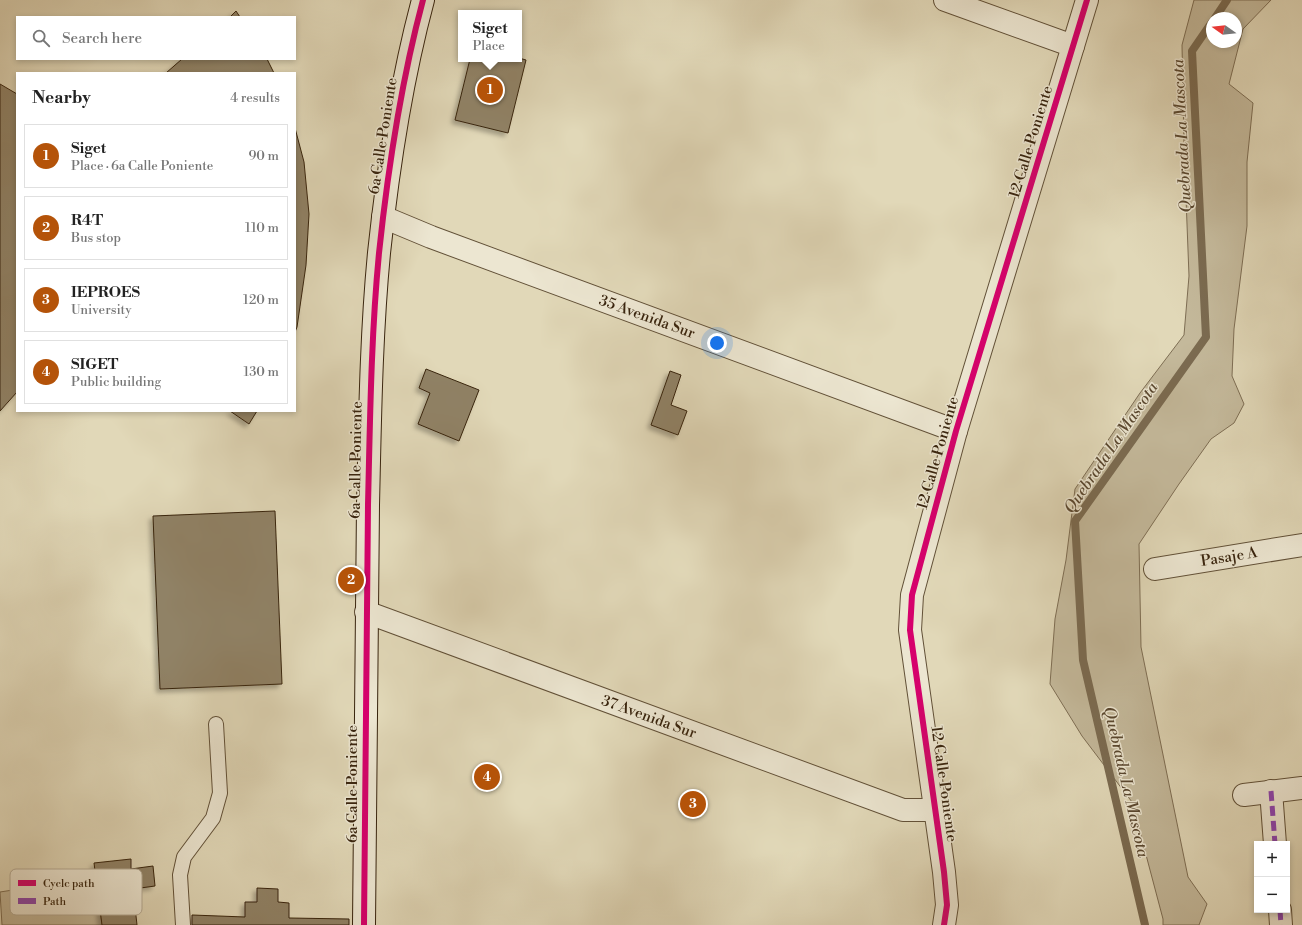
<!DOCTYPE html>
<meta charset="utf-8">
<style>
body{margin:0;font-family:"Libre Bodoni",serif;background:#f2f2f2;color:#222}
.controls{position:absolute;right:12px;bottom:12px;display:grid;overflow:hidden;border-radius:0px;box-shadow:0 2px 6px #0003}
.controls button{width:36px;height:36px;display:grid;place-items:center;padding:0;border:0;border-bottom:1px solid #e0e0e0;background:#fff;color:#222;font:20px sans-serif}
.compass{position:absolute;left:1206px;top:12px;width:36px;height:36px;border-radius:50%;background:#fff;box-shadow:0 2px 6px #0003;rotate:285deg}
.you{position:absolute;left:717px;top:343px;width:14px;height:14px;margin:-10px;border:3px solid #fff;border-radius:50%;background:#1a73e8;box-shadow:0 0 0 6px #1a73e833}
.badge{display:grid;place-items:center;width:26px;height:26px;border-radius:50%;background:#b45309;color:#fff;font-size:13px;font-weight:700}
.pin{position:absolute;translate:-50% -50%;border:2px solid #fff;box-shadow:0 1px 4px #0006}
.popup{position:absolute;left:458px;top:10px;width:64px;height:52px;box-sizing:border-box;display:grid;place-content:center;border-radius:0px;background:#fff;filter:drop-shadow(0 1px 3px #0005);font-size:13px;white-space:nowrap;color:#767676}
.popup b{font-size:15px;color:#222}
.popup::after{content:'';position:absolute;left:50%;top:100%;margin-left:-8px;border:8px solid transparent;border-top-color:#fff}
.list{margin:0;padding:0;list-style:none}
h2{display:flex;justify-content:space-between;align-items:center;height:52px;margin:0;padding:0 16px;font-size:17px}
h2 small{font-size:13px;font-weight:400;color:#767676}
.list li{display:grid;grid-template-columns:26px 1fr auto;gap:12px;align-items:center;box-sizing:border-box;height:64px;margin:0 8px 8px;padding:0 8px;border:1px solid #e0e0e0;border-radius:0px}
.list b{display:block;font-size:15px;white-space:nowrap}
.list p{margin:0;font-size:13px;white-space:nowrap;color:#767676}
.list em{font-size:13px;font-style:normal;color:#767676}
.icon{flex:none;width:22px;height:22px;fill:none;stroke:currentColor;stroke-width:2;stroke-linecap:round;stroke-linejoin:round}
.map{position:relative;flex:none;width:1302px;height:925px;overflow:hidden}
.search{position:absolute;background:#fff;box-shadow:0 2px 6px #0003;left:16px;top:16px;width:280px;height:44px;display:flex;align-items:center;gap:10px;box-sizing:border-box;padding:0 14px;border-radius:0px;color:#767676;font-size:15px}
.panel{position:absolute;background:#fff;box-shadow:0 2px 6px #0003;left:16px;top:72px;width:280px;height:340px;border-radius:0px}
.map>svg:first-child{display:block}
</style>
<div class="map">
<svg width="1302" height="925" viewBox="0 0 1302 925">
<defs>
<filter id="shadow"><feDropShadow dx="-3.5" dy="3.5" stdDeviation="2" flood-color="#0004"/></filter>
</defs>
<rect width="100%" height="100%" fill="#e1d8b8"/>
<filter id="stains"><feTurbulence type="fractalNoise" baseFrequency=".005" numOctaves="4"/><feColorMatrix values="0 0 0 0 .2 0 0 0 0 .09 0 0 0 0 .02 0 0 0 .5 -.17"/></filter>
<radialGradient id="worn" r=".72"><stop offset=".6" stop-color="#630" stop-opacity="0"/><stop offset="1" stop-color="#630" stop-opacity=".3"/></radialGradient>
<!-- green -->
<g fill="#c4b99b" stroke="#7e6e54" fill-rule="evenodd">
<path d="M1194,0H1271L1243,29L1229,84L1253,103L1247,162V226L1234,329L1232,376L1244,404L1234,423L1211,439L1179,484L1139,544L1141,647L1188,877L1207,904L1199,925H1163V919L1132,802L1082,736L1050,684L1055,619L1066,560L1075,489L1140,393L1184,335L1189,276L1184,146L1182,45ZM1212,18H1236V42H1212Z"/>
<path d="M96,877L102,925H2L0,892Z"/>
</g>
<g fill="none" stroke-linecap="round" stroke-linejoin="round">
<!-- stream -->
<g stroke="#7b6b51" stroke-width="8">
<path d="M1215,18L1227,0"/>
<path d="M1145,925L1083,660L1075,521L1206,337L1192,51L1212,22"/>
</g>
</g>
<!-- building -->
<g fill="#908266" stroke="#38240e" filter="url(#shadow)">
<path d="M236,11L240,17H230Z"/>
<path d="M519,58L526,60L508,133L455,120L470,59Z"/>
<path d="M182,59H267L274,73H166Z"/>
<path d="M0,84L17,94V392L0,411Z"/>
<path d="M295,128L304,162L309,214L306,265L297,327L295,332Z"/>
<path d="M426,369L479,390L459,441L418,424L430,393L419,388Z"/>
<path d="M670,371L681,375L671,405L687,411L678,435L651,425Z"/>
<path d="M230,411H257L249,424Z"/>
<path d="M275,511L282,684L160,689L153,516Z"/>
<path d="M131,859V869L153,866L155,886L133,889L137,925H102L94,863Z"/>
<path d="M257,888L278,889V902L289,903V918L349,919V925H192V915L245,917V902H257Z"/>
</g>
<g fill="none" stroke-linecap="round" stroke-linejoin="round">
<defs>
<path id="lane" d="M183,925L180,875L184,857L213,818L220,793L216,724"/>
<g id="street">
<path d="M945,0L1073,46"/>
<path d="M383,217L431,237L956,431"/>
<path d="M1155,569L1302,545"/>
<path d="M366,612L903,810H935"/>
<path d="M1271,791L1275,844"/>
<path d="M1244,795L1302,788"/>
<path d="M1280,910L1281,925"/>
<path d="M944,925L947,905L944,872L910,630L912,595L956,431L1087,0"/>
</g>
<path id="secondary" d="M364,925C365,785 366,645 368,505C370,421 371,336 379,253C388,168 401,82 423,0"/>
</defs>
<!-- lane casing -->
<use href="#lane" stroke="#625138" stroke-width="16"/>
<!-- street casing -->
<use href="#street" stroke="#625138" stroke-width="24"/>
<!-- secondary casing -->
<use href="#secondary" stroke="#38240e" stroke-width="24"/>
<!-- lane -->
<use href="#lane" stroke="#ece6d1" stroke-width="14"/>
<!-- street -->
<use href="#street" stroke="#ece6d1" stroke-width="22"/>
<!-- secondary -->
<use href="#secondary" stroke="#ece6d1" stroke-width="22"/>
<!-- quiet -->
<g stroke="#8e44ad" stroke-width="5" stroke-dasharray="10 5" stroke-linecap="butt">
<path d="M1271,791L1275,844"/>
<path d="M1280,910L1281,925"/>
</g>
<defs>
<g id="cycleway">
<path d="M364,925C365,785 366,645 368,505C370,421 371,336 379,253C388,168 401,82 423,0"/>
<path d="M944,925L947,905L944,872L910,630L912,595L956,431L1087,0"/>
</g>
</defs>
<!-- cycleway casing -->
<use href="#cycleway" stroke="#ece6d1" stroke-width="8"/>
<!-- cycleway -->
<use href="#cycleway" stroke="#d6006c" stroke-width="6"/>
</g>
<g text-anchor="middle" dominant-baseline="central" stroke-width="3" stroke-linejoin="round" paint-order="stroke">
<!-- street labels -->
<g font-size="15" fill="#38240e" stroke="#ece6d1">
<text transform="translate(383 136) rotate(-81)">6a Calle Poniente</text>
<text transform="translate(1031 142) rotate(-73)">12 Calle Poniente</text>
<text transform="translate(647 317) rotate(20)">35 Avenida Sur</text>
<text transform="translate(938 453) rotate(-74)">12 Calle Poniente</text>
<text transform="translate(356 460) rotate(-89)">6a Calle Poniente</text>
<text transform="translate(1229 557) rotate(-9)">Pasaje A</text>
<text transform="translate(649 717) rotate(20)">37 Avenida Sur</text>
<text transform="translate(352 784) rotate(-90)">6a Calle Poniente</text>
<text transform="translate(944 784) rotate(82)">12 Calle Poniente</text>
</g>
<!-- water labels -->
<g font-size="16" font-style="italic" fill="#5a4830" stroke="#ece6d1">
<text transform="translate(1182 136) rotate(-93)">Quebrada La Mascota</text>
<text transform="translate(1111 448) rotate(-56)">Quebrada La Mascota</text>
<text transform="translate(1126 782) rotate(77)">Quebrada La Mascota</text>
</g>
</g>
<!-- legend -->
<rect x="10" y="869" width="132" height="46" rx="6" fill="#ece6d1" stroke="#b6ac96" stroke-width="1"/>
<rect x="18" y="880" width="18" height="6" fill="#d6006c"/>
<rect x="18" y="898" width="18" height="6" fill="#8e44ad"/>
<g font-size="11" fill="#38240e">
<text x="43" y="887">Cycle path</text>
<text x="43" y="905">Path</text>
</g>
<rect width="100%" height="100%" filter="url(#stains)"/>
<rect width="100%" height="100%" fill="url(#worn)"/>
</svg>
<div class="controls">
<button>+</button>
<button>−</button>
</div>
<svg class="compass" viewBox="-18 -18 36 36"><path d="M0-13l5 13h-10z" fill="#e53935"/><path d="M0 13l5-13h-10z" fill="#767676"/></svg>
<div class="you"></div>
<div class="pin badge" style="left:490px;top:90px">1</div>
<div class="popup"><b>Siget</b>Place</div>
<div class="pin badge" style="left:351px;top:580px">2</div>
<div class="pin badge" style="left:693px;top:804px">3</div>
<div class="pin badge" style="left:487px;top:777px">4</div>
<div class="search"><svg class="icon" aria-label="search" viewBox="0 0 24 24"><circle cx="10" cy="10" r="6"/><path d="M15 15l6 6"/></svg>Search here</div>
<section class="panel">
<h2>Nearby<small>4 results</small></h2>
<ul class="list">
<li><span class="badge">1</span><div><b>Siget</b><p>Place · 6a Calle Poniente</p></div><em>90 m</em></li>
<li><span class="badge">2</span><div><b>R4T</b><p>Bus stop</p></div><em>110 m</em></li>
<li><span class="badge">3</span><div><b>IEPROES</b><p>University</p></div><em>120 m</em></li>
<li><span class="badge">4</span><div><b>SIGET</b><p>Public building</p></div><em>130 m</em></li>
</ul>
</section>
</div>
